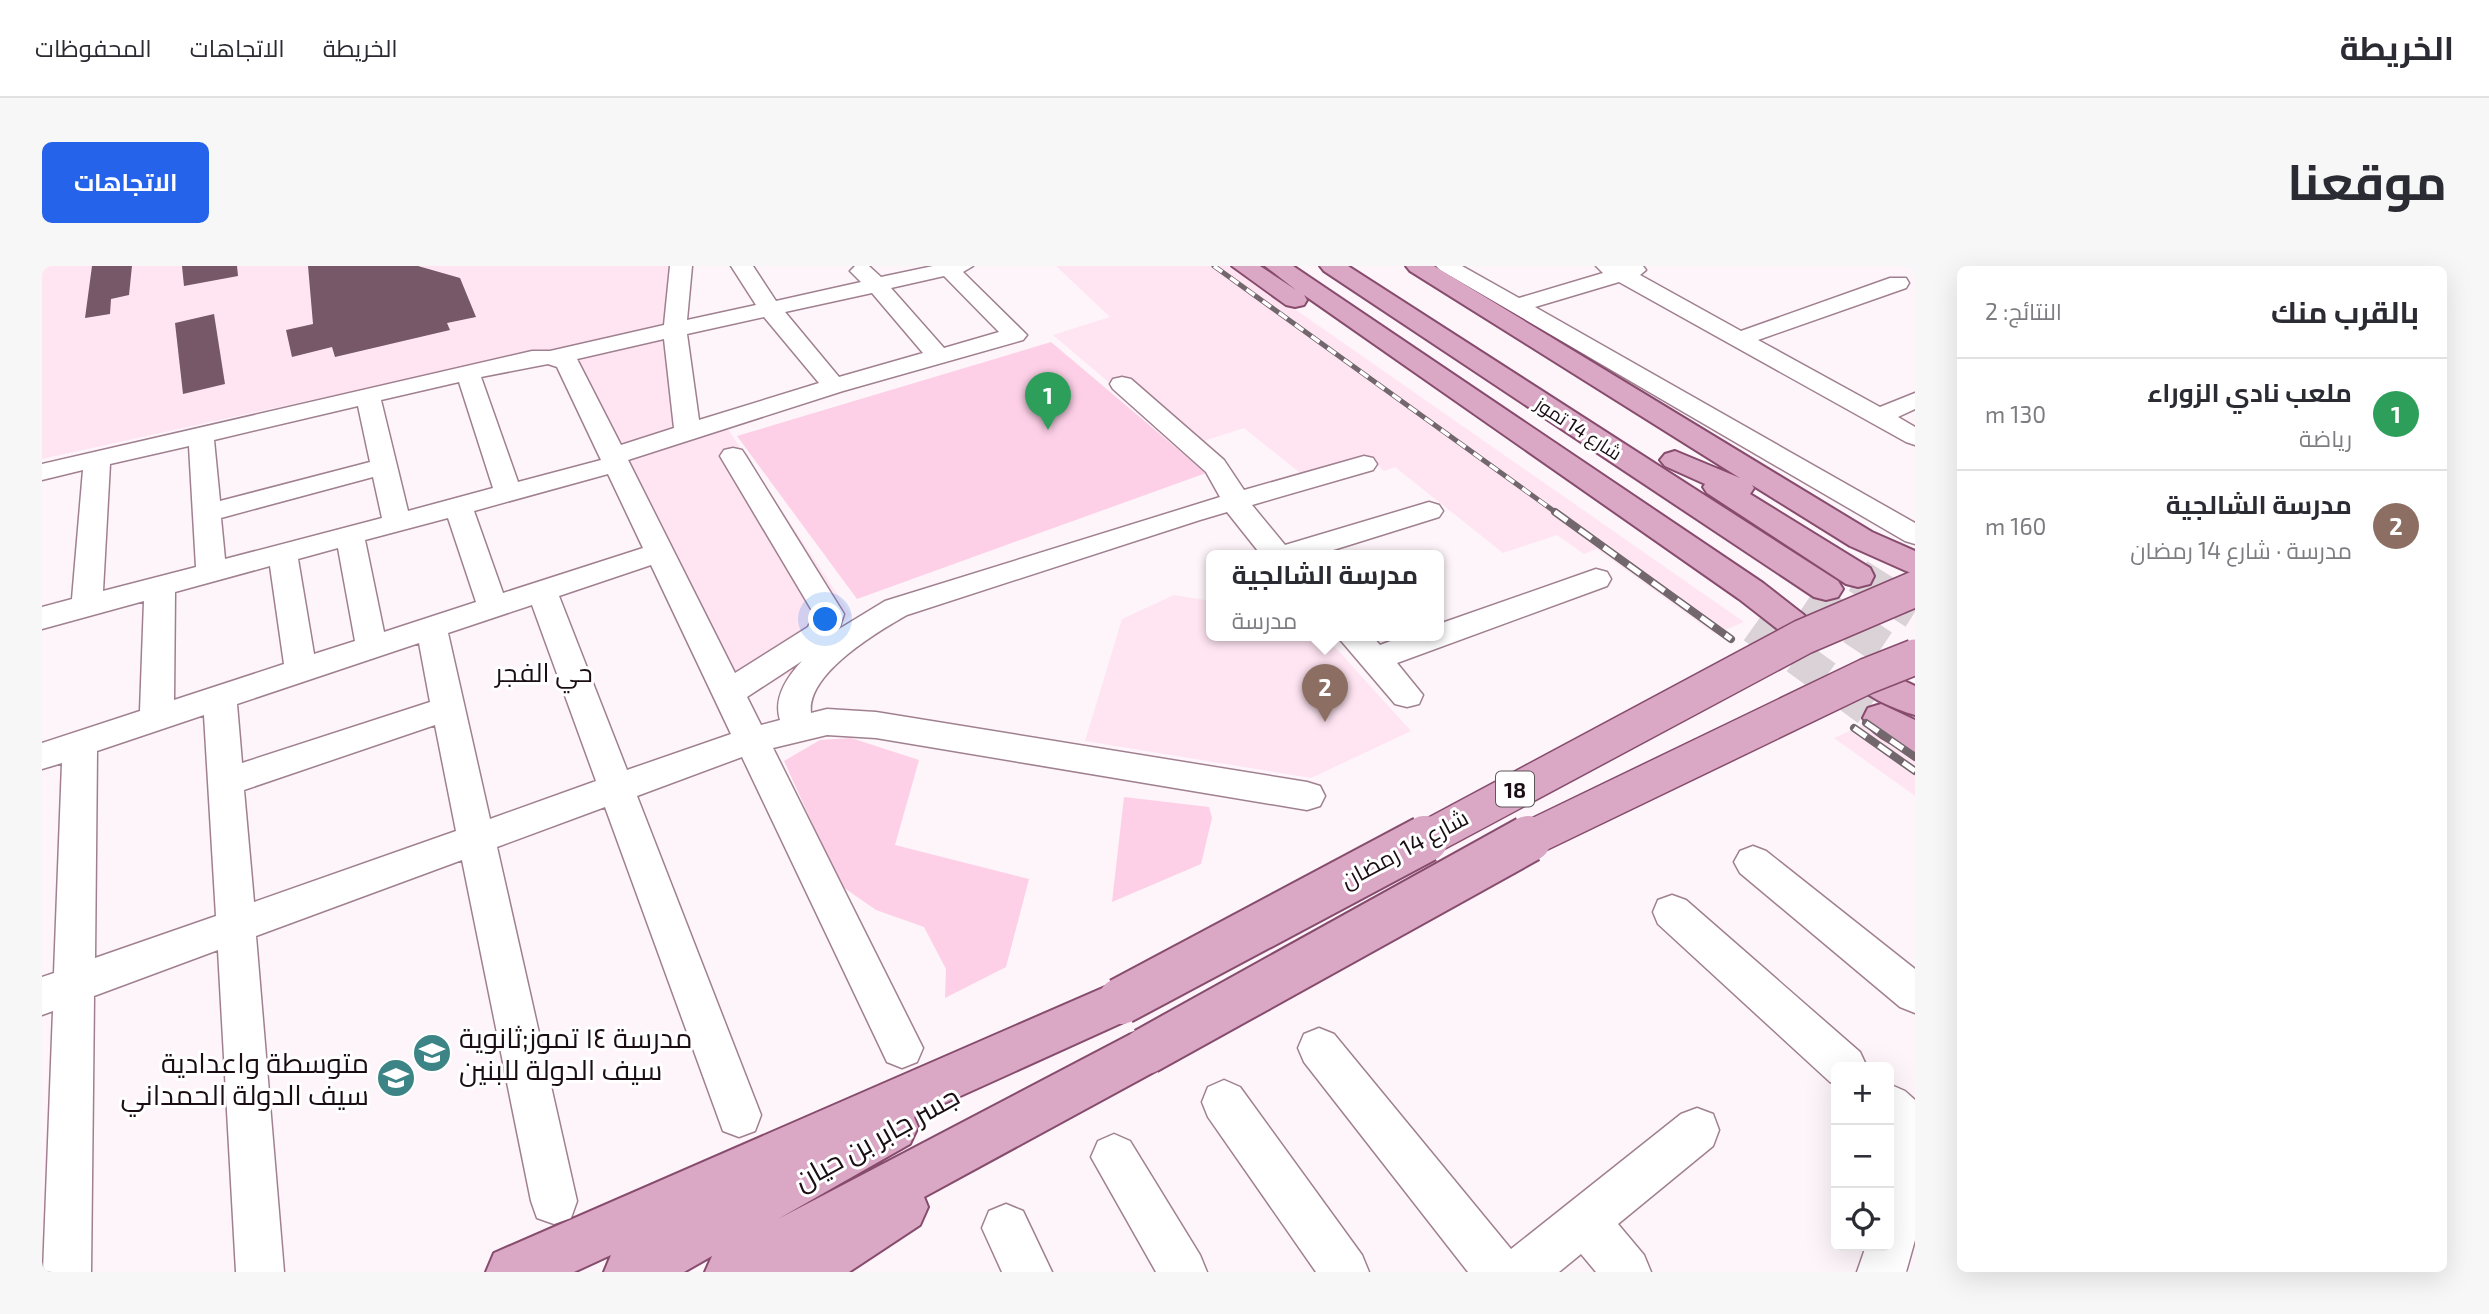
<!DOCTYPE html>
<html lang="ar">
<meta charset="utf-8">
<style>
body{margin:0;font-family:"Exo 2",Cairo,sans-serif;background:#f7f7f7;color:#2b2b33;direction:rtl}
.controls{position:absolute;right:21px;bottom:21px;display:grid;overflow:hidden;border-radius:10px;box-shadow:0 7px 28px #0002}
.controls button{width:63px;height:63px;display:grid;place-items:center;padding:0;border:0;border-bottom:2px solid #e1e1e2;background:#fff;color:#2b2b33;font:35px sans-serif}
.you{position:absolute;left:784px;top:354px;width:24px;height:24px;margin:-18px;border:5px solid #fff;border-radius:50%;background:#1a73e8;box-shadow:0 0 0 10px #1a73e833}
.badge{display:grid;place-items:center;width:46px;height:46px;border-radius:50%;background:#2563eb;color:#fff;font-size:23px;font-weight:700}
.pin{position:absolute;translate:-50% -58px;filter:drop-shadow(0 2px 4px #0008)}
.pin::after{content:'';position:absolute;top:37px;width:24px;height:21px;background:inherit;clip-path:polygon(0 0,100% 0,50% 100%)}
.popup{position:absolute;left:1164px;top:284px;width:238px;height:91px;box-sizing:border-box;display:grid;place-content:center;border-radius:10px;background:#fff;filter:drop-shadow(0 2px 5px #0005);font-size:23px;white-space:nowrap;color:#7c7c81}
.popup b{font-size:26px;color:#2b2b33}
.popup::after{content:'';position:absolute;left:50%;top:100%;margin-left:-14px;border:14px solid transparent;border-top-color:#fff}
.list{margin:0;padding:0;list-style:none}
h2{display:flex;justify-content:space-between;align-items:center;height:91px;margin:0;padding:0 28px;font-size:30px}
h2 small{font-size:23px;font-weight:400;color:#7c7c81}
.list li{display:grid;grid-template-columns:46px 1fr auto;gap:21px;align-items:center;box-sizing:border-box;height:112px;padding:0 28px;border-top:2px solid #e1e1e2}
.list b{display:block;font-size:26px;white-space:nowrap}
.list p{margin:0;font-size:23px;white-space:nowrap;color:#7c7c81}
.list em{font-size:23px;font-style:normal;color:#7c7c81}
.icon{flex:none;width:38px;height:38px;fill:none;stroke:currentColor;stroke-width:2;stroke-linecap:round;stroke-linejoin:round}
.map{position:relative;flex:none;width:1873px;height:1006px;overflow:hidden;direction:ltr;border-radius:10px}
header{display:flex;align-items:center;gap:42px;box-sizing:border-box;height:98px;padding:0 35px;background:#fff;border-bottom:2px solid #e1e1e2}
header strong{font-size:33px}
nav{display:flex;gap:38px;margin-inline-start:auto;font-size:24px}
.intro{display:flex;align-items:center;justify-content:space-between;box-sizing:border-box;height:168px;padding:0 42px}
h1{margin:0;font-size:49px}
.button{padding:18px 32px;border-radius:10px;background:#2563eb;color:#fff;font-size:24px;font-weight:700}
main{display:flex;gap:42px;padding:0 42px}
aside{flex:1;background:#fff;border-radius:10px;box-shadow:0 7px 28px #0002}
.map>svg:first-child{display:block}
</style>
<header>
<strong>الخريطة</strong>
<nav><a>الخريطة</a><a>الاتجاهات</a><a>المحفوظات</a></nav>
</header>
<div class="intro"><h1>موقعنا</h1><a class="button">الاتجاهات</a></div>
<main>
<aside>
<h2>بالقرب منك<small>النتائج: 2</small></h2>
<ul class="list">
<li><span class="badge" style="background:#2e9e5b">1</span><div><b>ملعب نادي الزوراء</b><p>رياضة</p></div><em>130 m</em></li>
<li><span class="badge" style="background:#8d6e63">2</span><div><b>مدرسة الشالجية</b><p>مدرسة · شارع 14 رمضان</p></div><em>160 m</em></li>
</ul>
</aside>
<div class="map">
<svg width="1873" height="1006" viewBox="0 0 1873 1006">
<rect width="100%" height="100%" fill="#fdf5f9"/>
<!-- built -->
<g fill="#ffe5f2">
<path d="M0,0H635L640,173L684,160L809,349L788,369L773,393L703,432L529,92L505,85L483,87L0,193Z"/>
<path d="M1014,0H1191L1702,356L1673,368L1555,283L1542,288L1515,269L1461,287L1353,201L1342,205L1326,190L1262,210L1202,162L1143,181L1011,69L1068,51Z"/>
<path d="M1132,329L1169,335V370H1283L1369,465L1269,512L1043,475L1080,353Z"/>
<path d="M1832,454L1873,482V530L1792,472Z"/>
</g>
<!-- green -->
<g fill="#fdd0e7">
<path d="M1009,76L1164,207L815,333L695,170Z"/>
<path d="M809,472L877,494L853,579L987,613L964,701L903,732L904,703L882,661L834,644L798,619L742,495L778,474Z"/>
<path d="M1082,531L1167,541L1170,552L1159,598L1070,636Z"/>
</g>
<!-- building -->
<g fill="#765868">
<path d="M50,0H90L87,29L69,33L68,48L43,52Z"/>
<path d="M140,0H195L196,10L142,20Z"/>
<path d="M266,0H376L418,12L434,51L405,57L408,64L293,91L290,81L250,91L244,64L271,58Z"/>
<path d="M172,48L183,118L141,128L133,57Z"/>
</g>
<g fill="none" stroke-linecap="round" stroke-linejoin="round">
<!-- major-tunnel -->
<g stroke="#dbd2d7" stroke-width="35" stroke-dasharray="35 18" stroke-linecap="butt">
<path d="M1816,310L1873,346"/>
<path d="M1767,332L1873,403"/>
<path d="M1712,360L1839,452"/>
</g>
<defs>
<g id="minor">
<path d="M628,0H650L645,54L714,39L689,0H711L734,35L819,16L808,5L813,0H827L839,11L891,0H931L921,6L985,69L981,74L801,125L586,194L693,407L766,361L772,348L678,190L682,184L691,182L700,184L704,190L802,348L797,363L843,335L1178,231L1164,206L1071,123L1068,118L1071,113L1080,111L1089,113L1182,194L1202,224L1322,190L1331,192L1335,198L1331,204L1210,239L1243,279L1377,239L1387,236L1397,239L1401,245L1397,251L1272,290H1220L1185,246L1158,254L865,349C835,366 764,408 769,447L785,443L834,446L1265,516L1278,520L1283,530L1278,540L1265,544L834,472L785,469L731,482L881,782L875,796L860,802L845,796L700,491L595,530L719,849L713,865L697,871L681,865L563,541L455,581L535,935L529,952L512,958L495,952L489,935L420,594L214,670L242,1006H194L176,684L52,730L49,1006H1L11,745L0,749V711L12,707L20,497L0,503V477L98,445L102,335L0,363V341L30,333L41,204L0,214V198L490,85H508L622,59ZM902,10L957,66L902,82L849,22ZM830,27L881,87L797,111L743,46ZM722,51L777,117L657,154L645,68ZM622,73L632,162L579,179L535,93ZM506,98L515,101L559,194L476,216L439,111ZM417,116L451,222L366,245L339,134ZM316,140L328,196L178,235L172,174ZM147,180L154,301L61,325L68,198ZM566,208L601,282L461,327L432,245ZM331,211L340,252L183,293L179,252ZM406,252L434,336L342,366L323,274ZM296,282L313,375L272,388L256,293ZM609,299L689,468L585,504L517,330ZM228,300L242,398L132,434L133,326ZM490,339L554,515L448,553L406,367ZM377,377L388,436L200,497L195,438ZM760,395C745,411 731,432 738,454L719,459L705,431ZM162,449L174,650L53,692L55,485ZM393,459L414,565L212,636L202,524Z"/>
<path d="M1394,0H1420L1477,32L1561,7L1554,0H1601L1604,4L1598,9L1699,65L1848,12H1864L1867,17L1864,22L1716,74L1838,141L1873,127V143L1856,151L1873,161V179L1864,176L1577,16L1493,41L1873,257V278L1863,275L1398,4Z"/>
<path d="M1554,303L1565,306L1569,313L1565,320L1355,397L1381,429L1377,438L1365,441L1353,438L1295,370H1330L1338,379L1362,370H1397V358Z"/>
<path d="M1711,580L1724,585L1873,703V747L1858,741L1698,607L1692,596L1698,585Z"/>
<path d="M1630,629L1644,634L1818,786L1825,801H1794V818L1788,816L1616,658L1611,646L1616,634Z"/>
<path d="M1277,762L1292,768L1469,983L1639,848L1655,842L1671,848L1677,864L1671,880L1576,958L1602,989L1609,1006H1554L1539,988L1517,1006H1426L1262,796L1256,782L1262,768Z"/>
<path d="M1182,814L1198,821L1320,989L1327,1006H1274L1166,851L1160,836L1166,821Z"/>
<path d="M1847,818L1863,825L1873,834V974L1864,1006H1815L1824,980H1847Z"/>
<path d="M1072,868L1088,875L1158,989L1165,1006H1114L1049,891L1056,875Z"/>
<path d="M964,938L981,945L1010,1006H960L940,962L947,945Z"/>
</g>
<g id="major">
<path d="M1190,0H1218L1254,24L1223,0H1251L1721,317L1762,349L1778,371L1773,379L1761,383L1749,379L1738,365L1697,333L1262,29L1265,34L1262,39L1253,41L1244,39Z"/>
<path d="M1278,0H1306L1796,315L1801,323L1796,331L1784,334L1772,331L1282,5Z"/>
<path d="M1364,0H1392L1830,266L1873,285V309L1808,280L1710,219L1712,222L1708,228L1828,302L1832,310L1828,318L1816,321L1804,318L1665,227L1661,221L1663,218L1623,200L1618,194L1623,188L1633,185L1698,212L1368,5Z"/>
<path d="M1825,397L1873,420V449C1852,443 1818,429 1807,410L1812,401Z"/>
<path d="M1839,438L1873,454V486C1854,480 1830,469 1821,452L1826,442Z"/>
<path d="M1079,714L1095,720L1102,735L1095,750L872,851L876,861L868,878L736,953L1087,769L1104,763L1121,769L1128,785L1121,801L882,931L886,941L878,959L807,1006H663L670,990L642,1006H562L569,989L532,1006H444L452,987Z"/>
</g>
</defs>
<!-- minor casing -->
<use href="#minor" stroke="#a08090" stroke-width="3"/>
<!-- major casing -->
<use href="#major" stroke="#874c6d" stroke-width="4"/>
<!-- minor -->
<use href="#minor" fill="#fff" fill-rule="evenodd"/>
<!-- major -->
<use href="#major" fill="#daa7c4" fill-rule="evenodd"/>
<defs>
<path id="rail-far1" d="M1172,0L1516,248"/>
<g id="rail">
<path d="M1513,246L1689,373"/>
<path d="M1824,457L1873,491"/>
<path d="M1812,462L1873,505"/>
</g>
</defs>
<!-- rail-far1 casing -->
<use href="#rail-far1" stroke="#71676c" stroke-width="5"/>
<!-- rail casing -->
<use href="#rail" stroke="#71676c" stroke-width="8"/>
<!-- rail-far1 -->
<use href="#rail-far1" stroke="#fff" stroke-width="3.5" stroke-dasharray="10" stroke-linecap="butt"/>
<!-- rail -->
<use href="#rail" stroke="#fff" stroke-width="5" stroke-dasharray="15" stroke-linecap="butt"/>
<defs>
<g id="major-bridge-far1">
<path d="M1380,575L1761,371L1873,323"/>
<path d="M1483,575L1825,410L1873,391"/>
</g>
<g id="major-bridge">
<path d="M1079,735L1383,573"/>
<path d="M1104,785L1486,573"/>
</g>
</defs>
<!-- major-bridge-far1 casing -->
<use href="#major-bridge-far1" stroke="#874c6d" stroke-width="38" stroke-linecap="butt"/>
<!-- major-bridge casing -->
<use href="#major-bridge" stroke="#874c6d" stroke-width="50" stroke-linecap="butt"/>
<!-- major-bridge-far1 -->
<use href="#major-bridge-far1" stroke="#daa7c4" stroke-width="35"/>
<!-- major-bridge -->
<use href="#major-bridge" stroke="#daa7c4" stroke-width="46"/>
</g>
<!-- icons -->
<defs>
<symbol id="school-disc" viewBox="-11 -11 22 22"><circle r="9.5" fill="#3c8485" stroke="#fff"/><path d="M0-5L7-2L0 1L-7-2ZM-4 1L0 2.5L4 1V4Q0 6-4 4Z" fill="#fff"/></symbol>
</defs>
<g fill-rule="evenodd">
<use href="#school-disc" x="368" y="765" width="44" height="44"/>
<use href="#school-disc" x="332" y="790" width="44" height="44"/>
</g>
<g text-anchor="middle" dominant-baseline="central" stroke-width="6" stroke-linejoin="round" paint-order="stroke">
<!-- far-street labels -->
<g font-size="19" fill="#1a0e14" stroke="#fff">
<text transform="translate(1537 162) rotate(33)">شارع 14 تموز</text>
</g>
<!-- shield labels -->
<rect fill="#fff" stroke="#5f565a" stroke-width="2" x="1454" y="505.5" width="38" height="35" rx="5"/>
<g font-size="21" font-weight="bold" fill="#1a0e14">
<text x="1473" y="523">18</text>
</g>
<!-- street labels -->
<g font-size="23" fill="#1a0e14" stroke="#fff">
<text transform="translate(1362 582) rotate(-28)">شارع 14 رمضان</text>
</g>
<!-- quarter labels -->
<g font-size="26" fill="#1a0e14" stroke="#fff">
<text x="502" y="405">حي الفجر</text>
</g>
<!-- near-poi labels -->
<g font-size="28" fill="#1a0e14" stroke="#fff" text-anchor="start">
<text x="417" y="771">مدرسة ١٤ تموز;ثانوية<tspan x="417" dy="32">سيف الدولة للبنين</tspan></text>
<text x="327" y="796" text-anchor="end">متوسطة واعدادية<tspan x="327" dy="32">سيف الدولة الحمداني</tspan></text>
</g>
<!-- near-street labels -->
<g font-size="28" fill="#1a0e14" stroke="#fff">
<text transform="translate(834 871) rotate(-29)">جسر جابر بن حيان</text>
</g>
</g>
</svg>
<div class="controls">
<button>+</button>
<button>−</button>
<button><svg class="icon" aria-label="locate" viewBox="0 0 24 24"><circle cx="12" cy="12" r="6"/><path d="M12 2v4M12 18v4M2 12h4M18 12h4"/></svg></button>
</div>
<div class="you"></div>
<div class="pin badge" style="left:1006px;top:164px;background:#2e9e5b">1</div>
<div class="pin badge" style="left:1283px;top:456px;background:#8d6e63">2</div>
<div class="popup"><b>مدرسة الشالجية</b>مدرسة</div>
</div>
</main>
